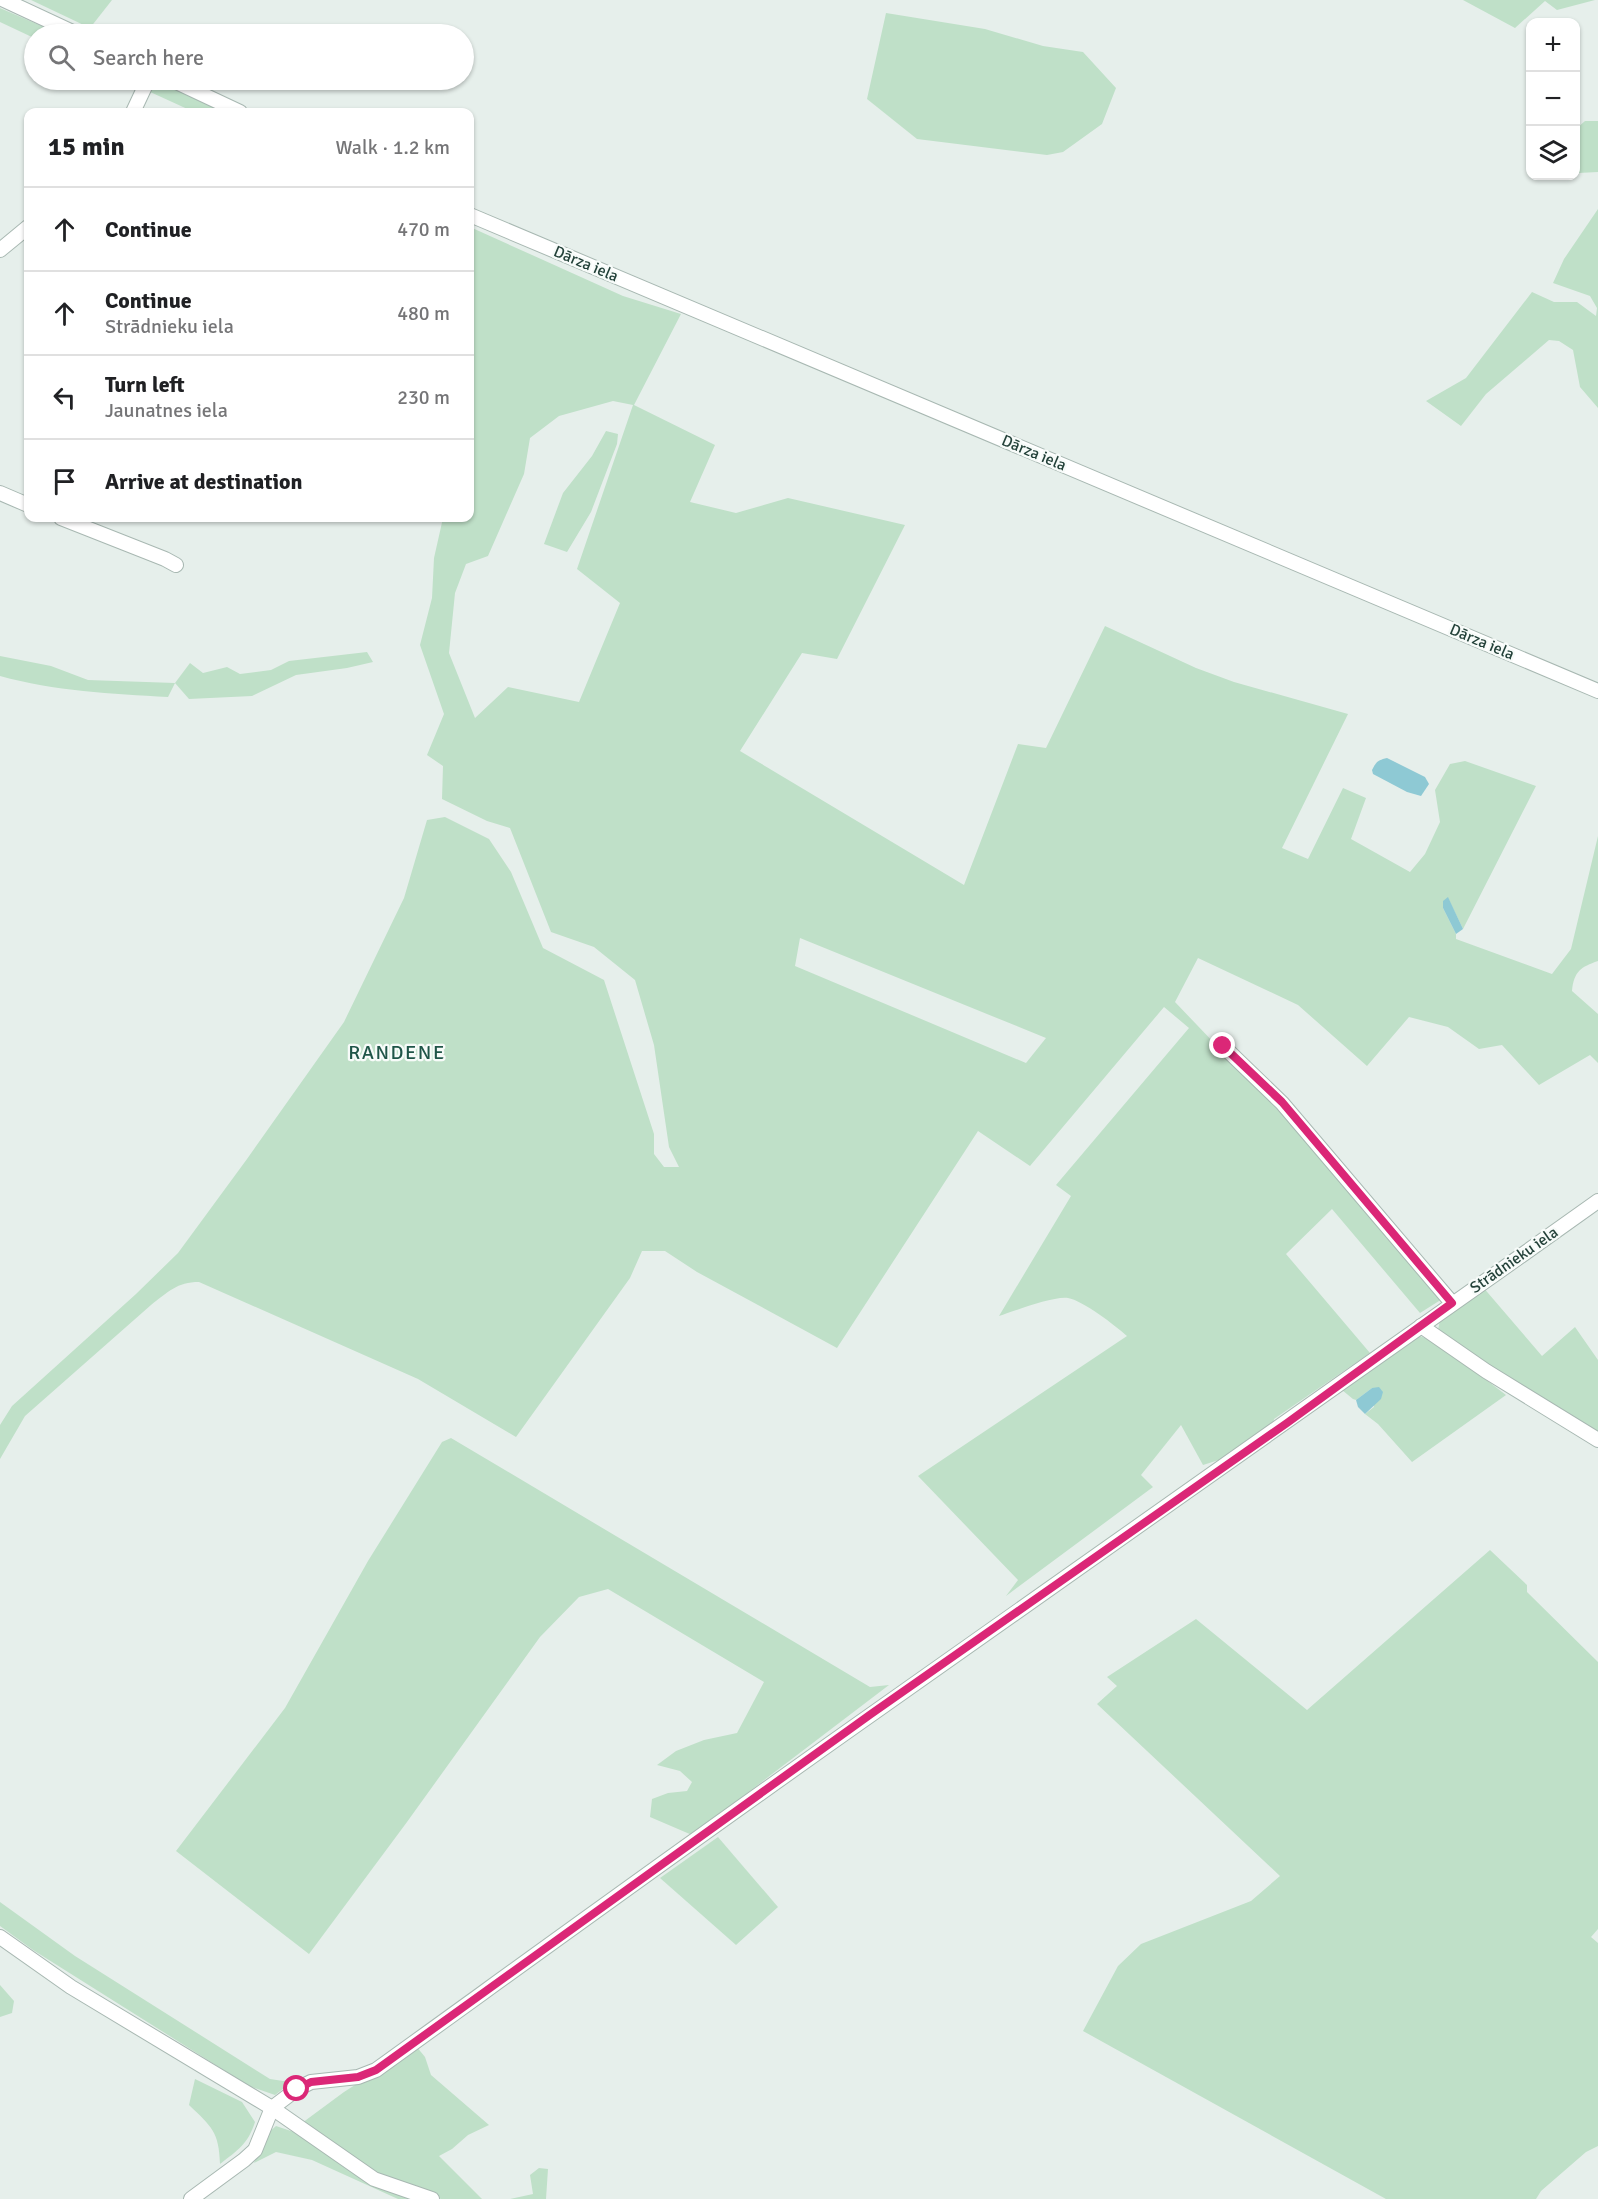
<!DOCTYPE html>
<meta charset="utf-8">
<style>
body{margin:0;font-family:Signika,sans-serif;background:#f2f2f2;color:#202124}
.controls{position:absolute;right:18px;top:18px;display:grid;overflow:hidden;border-radius:12px;box-shadow:0 2px 4px #0004}
.controls button{width:54px;height:54px;display:grid;place-items:center;padding:0;border:0;border-bottom:2px solid #e0e0e0;background:#fff;color:#202124;font:30px sans-serif}
.stop{position:absolute;width:18px;height:18px;margin:-14px;border:4px solid #db2777;border-radius:50%;background:#fff}
.stop.end{background:#db2777;border-color:#fff;box-shadow:0 2px 6px #0008}
.list{margin:0;padding:0;list-style:none}
h2{display:flex;justify-content:space-between;align-items:center;height:78px;margin:0;padding:0 24px;font-size:26px}
h2 small{font-size:20px;font-weight:400;color:#757577}
.list li{display:grid;grid-template-columns:39px 1fr auto;gap:18px;align-items:center;box-sizing:border-box;height:84px;padding:0 24px;border-top:2px solid #e0e0e0}
.list b{display:block;font-size:22px;white-space:nowrap}
.list p{margin:0;font-size:20px;white-space:nowrap;color:#757577}
.list em{font-size:20px;font-style:normal;color:#757577}
.icon{flex:none;width:33px;height:33px;fill:none;stroke:currentColor;stroke-width:2;stroke-linecap:round;stroke-linejoin:round}
.map{position:relative;flex:none;width:1598px;height:2199px;overflow:hidden}
.search{position:absolute;background:#fff;box-shadow:0 2px 4px #0004;left:24px;top:24px;width:450px;height:66px;display:flex;align-items:center;gap:15px;box-sizing:border-box;padding:0 21px;border-radius:33px;color:#757577;font-size:22px}
.panel{position:absolute;background:#fff;box-shadow:0 2px 4px #0004;left:24px;top:108px;width:450px;height:414px;border-radius:12px}
.map>svg:first-child{display:block}
</style>
<div class="map">
<svg width="1598" height="2199" viewBox="0 0 1598 2199">
<rect width="100%" height="100%" fill="#e6efeb"/>
<!-- green -->
<g fill="#bfe0c8" fill-rule="evenodd">
<path d="M31,0H112L90,28Z"/>
<path d="M1463,0H1595L1557,10L1545,1L1515,28Z"/>
<path d="M0,8L60,34H34V38L0,22Z"/>
<path d="M886,13L985,29L1043,46L1083,52L1116,88L1102,124L1063,152L1047,155L917,139L867,99Z"/>
<path d="M152,80C174,80 205,101 223,112H194L148,91Z"/>
<path d="M1585,121H1598V172L1578,173L1576,170V129Z"/>
<path d="M1598,209V408L1580,387L1573,350L1559,341L1549,340L1486,394L1461,426L1426,401L1466,378L1532,292L1554,302H1577L1596,316L1597,308L1590,296L1553,283L1564,259Z"/>
<path d="M470,227L623,296L681,314L634,405L715,445L690,502L736,513L788,498L905,525L837,659L802,653L740,751L964,885L1018,744L1046,748L1105,626L1196,668L1234,682L1348,714L1282,848L1308,859L1343,788L1366,798L1351,839L1410,872L1425,854L1440,822L1435,790L1450,764L1465,761L1536,786L1463,929L1448,898L1443,908L1456,934V939L1552,974L1571,949L1598,836V961C1581,967 1574,971 1572,991L1598,1014V1063L1590,1055L1539,1085L1502,1045L1479,1049L1448,1027L1409,1017L1367,1066L1298,1005L1198,958L1175,1002L1305,1138L1441,1297L1439,1301L1420,1313L1332,1209L1286,1254L1370,1353L1274,1419L1273,1426L1222,1459L1203,1465L1181,1425L1141,1475L1153,1487L1006,1596L1018,1580L918,1476L1127,1336C1116,1326 1082,1300 1068,1298C1053,1296 1015,1311 999,1316L1071,1196L1056,1185L1189,1028L1164,1007L1030,1166L978,1131L837,1348L697,1272L665,1251H642L630,1278L516,1437L418,1379L199,1282C177,1282 168,1292 151,1305L25,1416L0,1459V1425L12,1406L136,1294L178,1253L247,1159L344,1022L404,898L427,820L445,817L489,839L511,872L543,948L604,980L654,1134V1154L664,1167H679L669,1147L654,1045L635,980L594,947L551,932L510,828L487,821L442,799L443,766L427,755L444,714L420,645L432,598L434,558L443,518H470ZM613,401L633,405L577,569L620,603L579,702L508,687L475,718L449,653L455,593L466,564L488,556L524,474L530,438L559,416ZM800,938L1046,1038L1026,1063L795,966Z"/>
<path d="M606,431L618,434L617,444L591,512L567,552L544,544L563,493L592,456Z"/>
<path d="M367,652L373,662L347,668L296,675L252,696L189,699L175,683L168,697C112,694 54,691 0,676V656L51,666L88,680L175,683L190,663L203,673L227,667L240,674L271,670L289,661Z"/>
<path d="M1482,1286L1542,1356L1575,1327L1598,1360V1437L1479,1359L1438,1330L1440,1320Z"/>
<path d="M1417,1335L1438,1343L1506,1395L1412,1462L1378,1424L1365,1414L1374,1407L1372,1388L1356,1400L1353,1399L1342,1390Z"/>
<path d="M451,1438L870,1687L889,1685L692,1835L650,1817L652,1799L668,1793L687,1791L692,1782L680,1771L657,1765L676,1751L704,1740L737,1733L764,1682L608,1589L579,1597L540,1637L407,1822L309,1954L176,1851L285,1708L368,1561L442,1442Z"/>
<path d="M1490,1550L1527,1585V1592L1598,1662V1929L1591,1937L1598,1943V2146L1586,2152L1541,2191L1536,2199H1386L1083,2031L1118,1966L1141,1944L1251,1901L1280,1876L1097,1704L1117,1686L1107,1677L1196,1619L1307,1710Z"/>
<path d="M718,1837L778,1907L736,1945L660,1878Z"/>
<path d="M0,1902L75,1956L270,2079L283,2081L296,2079L275,2095L249,2086L33,1950L0,1926Z"/>
<path d="M0,1985L14,2001L12,2013L0,2017Z"/>
<path d="M416,2046L425,2057L431,2075L489,2125L468,2135L452,2149L439,2156L482,2199H441L379,2175L302,2123L344,2092Z"/>
<path d="M195,2079L242,2102L255,2122C248,2144 238,2150 220,2164C219,2132 212,2127 189,2105Z"/>
<path d="M276,2126L294,2132L414,2199H398L312,2160L276,2152L254,2163L267,2134Z"/>
<path d="M539,2168L548,2169L546,2199H510L533,2194L530,2175Z"/>
</g>
<!-- water -->
<g fill="#8ec9d4">
<path d="M1387,758L1425,777L1429,784L1421,796L1407,792L1373,774L1372,770C1376,762 1378,760 1387,758Z"/>
<path d="M1448,897L1463,929L1456,934L1443,908V901Z"/>
<path d="M1379,1387L1383,1392L1381,1399L1365,1414L1358,1407L1356,1400L1372,1388Z"/>
</g>
<g fill="none" stroke-linecap="round" stroke-linejoin="round">
<defs>
<g id="minor">
<path d="M4,0L77,34"/>
<path d="M172,80L240,112"/>
<path d="M133,112L148,80"/>
<path d="M470,215L1598,691"/>
<path d="M0,250L28,227"/>
<path d="M0,493L28,505"/>
<path d="M61,518L165,559L176,565"/>
<path d="M1223,1046L1282,1103L1452,1303"/>
<path d="M1421,1326L1486,1371L1598,1440"/>
<path d="M0,1937L71,1987L272,2108L374,2179L432,2199"/>
<path d="M191,2199L244,2160L255,2150L272,2108L297,2089L311,2082L358,2077L376,2070C541,1951 706,1831 872,1714C1114,1542 1357,1373 1598,1201"/>
</g>
</defs>
<!-- minor casing -->
<use href="#minor" stroke="#a8b8b2" stroke-width="16"/>
<!-- minor -->
<use href="#minor" stroke="#fff" stroke-width="14"/>
</g>
<g fill="none" stroke-linecap="round" stroke-linejoin="round">
<!-- route -->
<path stroke="#db2777" stroke-width="8" d="M297,2089L311,2082L358,2077L376,2070L871,1714L1287,1423L1452,1303L1282,1102L1223,1046"/>
</g>
<g text-anchor="middle" dominant-baseline="central" stroke-width="4.5" stroke-linejoin="round" paint-order="stroke">
<!-- street labels -->
<g font-size="16" fill="#24423a" stroke="#f7fbf9">
<text transform="translate(586 264) rotate(23)">Dārza iela</text>
<text transform="translate(1034 453) rotate(23)">Dārza iela</text>
<text transform="translate(1482 642) rotate(23)">Dārza iela</text>
<text transform="translate(1514 1260) rotate(-35)">Strādnieku iela</text>
</g>
<!-- quarter labels -->
<g font-size="20" letter-spacing="1.5" fill="#1f5548" stroke="#f7fbf9">
<text x="397" y="1052">RANDENE</text>
</g>
</g>
</svg>
<div class="controls">
<button>+</button>
<button>−</button>
<button><svg class="icon" aria-label="layers" viewBox="0 0 24 24"><path d="M12 4l9 5-9 5-9-5zM3 14l9 5 9-5"/></svg></button>
</div>
<div class="stop" style="left:297px;top:2089px"></div>
<div class="stop end" style="left:1223px;top:1046px"></div>
<div class="search"><svg class="icon" aria-label="search" viewBox="0 0 24 24"><circle cx="10" cy="10" r="6"/><path d="M15 15l6 6"/></svg>Search here</div>
<section class="panel">
<h2>15 min<small>Walk · 1.2 km</small></h2>
<ul class="list">
<li><svg class="icon" aria-label="ahead" viewBox="0 0 24 24"><path d="M12 20V5M6 11l6-6 6 6"/></svg><div><b>Continue</b></div><em>470 m</em></li>
<li><svg class="icon" aria-label="ahead" viewBox="0 0 24 24"><path d="M12 20V5M6 11l6-6 6 6"/></svg><div><b>Continue</b><p>Strādnieku iela</p></div><em>480 m</em></li>
<li><svg class="icon" aria-label="left" viewBox="0 0 24 24"><path d="M17 20v-9H6M10 6l-5 5 5 5"/></svg><div><b>Turn left</b><p>Jaunatnes iela</p></div><em>230 m</em></li>
<li><svg class="icon" aria-label="arrive" viewBox="0 0 24 24"><path d="M6 21V4h12l-3 4 3 4H6"/></svg><div><b>Arrive at destination</b></div></li>
</ul>
</section>
</div>
